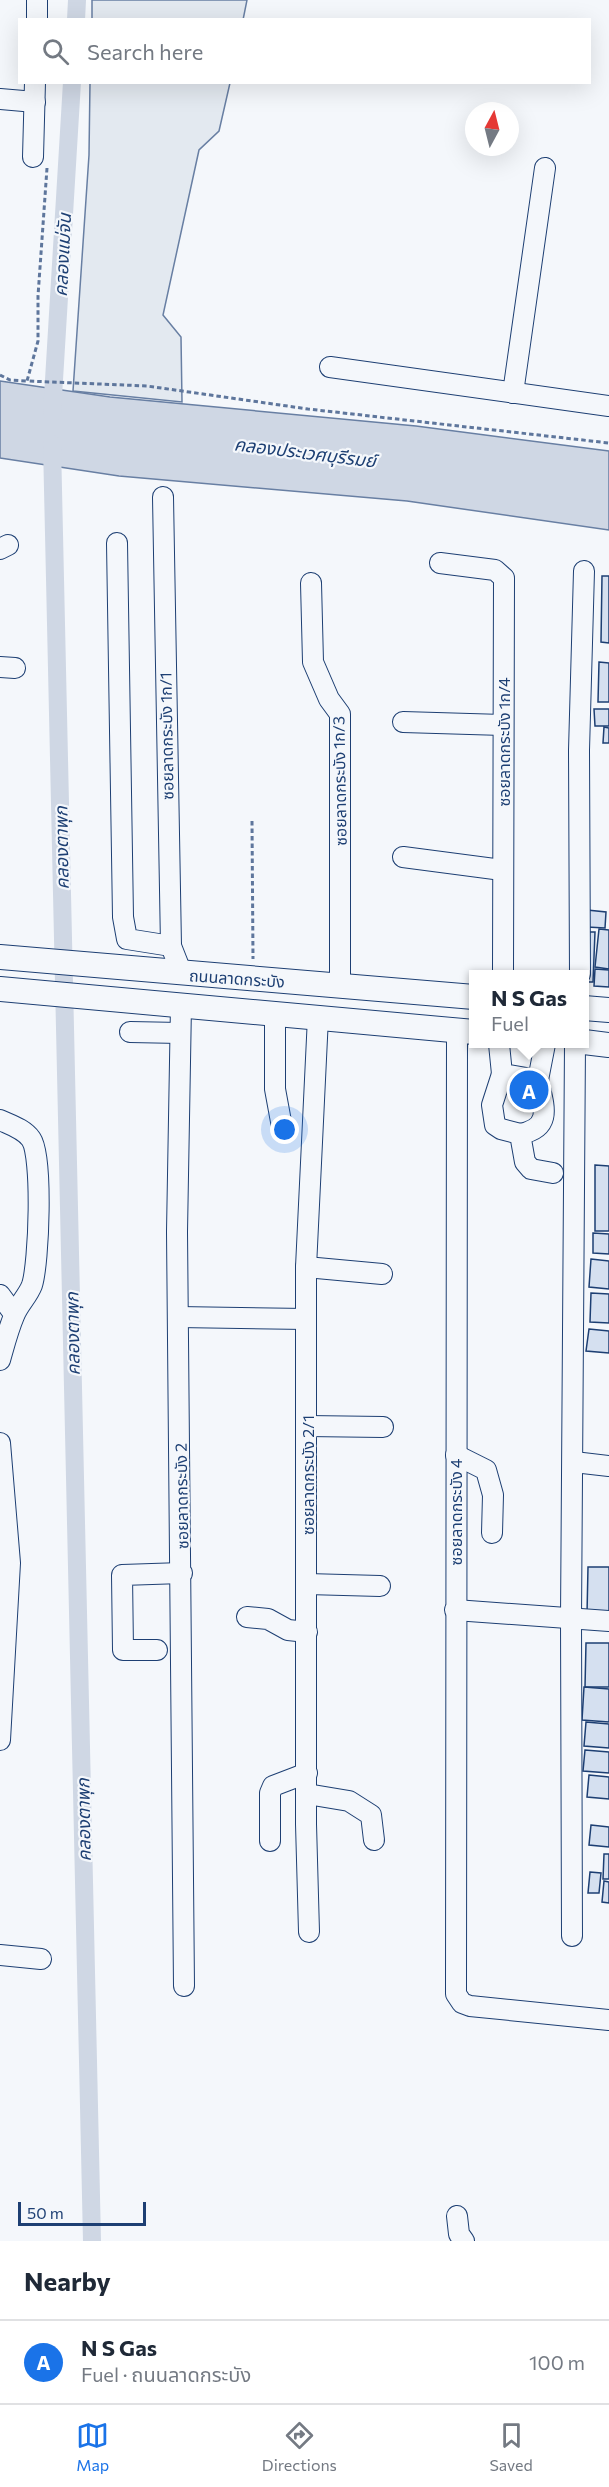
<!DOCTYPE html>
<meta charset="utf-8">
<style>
body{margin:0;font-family:Commissioner,"Noto Sans Thai",sans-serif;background:#f2f2f3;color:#1f2937}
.compass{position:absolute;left:465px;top:102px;width:54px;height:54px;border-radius:50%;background:#fff;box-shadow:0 6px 24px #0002;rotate:7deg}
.scale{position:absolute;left:18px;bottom:15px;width:128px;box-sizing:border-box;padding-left:6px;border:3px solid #1d3f73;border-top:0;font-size:16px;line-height:21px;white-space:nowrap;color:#1d3f73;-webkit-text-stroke:4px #f4f7fb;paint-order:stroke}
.you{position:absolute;left:285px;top:1130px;width:21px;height:21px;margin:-15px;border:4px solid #fff;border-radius:50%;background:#1a73e8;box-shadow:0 0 0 9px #1a73e833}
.badge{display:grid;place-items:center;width:39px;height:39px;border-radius:50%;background:#1a73e8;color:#fff;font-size:20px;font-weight:700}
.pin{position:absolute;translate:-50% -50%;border:3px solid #fff;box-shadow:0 2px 6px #0006}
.popup{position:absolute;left:469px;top:970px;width:120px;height:78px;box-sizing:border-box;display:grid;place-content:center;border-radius:0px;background:#fff;filter:drop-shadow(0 2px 4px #0005);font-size:20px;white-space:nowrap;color:#747a83}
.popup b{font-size:22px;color:#1f2937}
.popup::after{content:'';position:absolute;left:50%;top:100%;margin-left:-12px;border:12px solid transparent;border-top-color:#fff}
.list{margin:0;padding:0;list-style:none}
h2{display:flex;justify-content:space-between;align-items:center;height:78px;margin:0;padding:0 24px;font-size:26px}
h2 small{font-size:20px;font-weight:400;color:#747a83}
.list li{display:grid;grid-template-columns:39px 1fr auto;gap:18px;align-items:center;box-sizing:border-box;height:84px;padding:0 24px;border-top:2px solid #e0e1e3}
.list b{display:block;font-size:22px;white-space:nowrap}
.list p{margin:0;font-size:20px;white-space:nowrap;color:#747a83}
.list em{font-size:20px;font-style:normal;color:#747a83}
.icon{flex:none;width:33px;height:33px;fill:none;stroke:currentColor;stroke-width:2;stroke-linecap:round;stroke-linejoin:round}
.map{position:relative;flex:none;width:609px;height:2241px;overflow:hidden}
.search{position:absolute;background:#fff;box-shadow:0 6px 24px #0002;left:18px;right:18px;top:18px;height:66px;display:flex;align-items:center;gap:15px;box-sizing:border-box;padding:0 21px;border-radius:0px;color:#747a83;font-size:22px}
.sheet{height:162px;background:#fff}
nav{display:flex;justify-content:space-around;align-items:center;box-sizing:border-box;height:84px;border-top:2px solid #e0e1e3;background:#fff;font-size:16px;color:#747a83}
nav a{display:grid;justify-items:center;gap:3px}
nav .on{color:#1a73e8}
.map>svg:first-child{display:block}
</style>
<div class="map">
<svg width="609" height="2241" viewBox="0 0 609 2241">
<rect width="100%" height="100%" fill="#f4f7fb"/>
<!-- green -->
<g fill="#e3e9f0" stroke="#687fa3" stroke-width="1.5">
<path d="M92,0H247L243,20L92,19Z"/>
<path d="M90,83H230L219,131L199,150L163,315L181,337L182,402L73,391L89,155Z"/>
</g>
<!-- water -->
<path fill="#cfd7e4" stroke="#687fa3" stroke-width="1.5" d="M0,381L110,397L416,426L609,451V530L407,501L119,476L0,458Z"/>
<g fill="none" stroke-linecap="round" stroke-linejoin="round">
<!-- canal -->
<g stroke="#cfd7e4" stroke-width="18">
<path d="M76,20L77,0"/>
<path d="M52,413L72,82"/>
<path d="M52,444L92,2241"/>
</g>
</g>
<!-- building -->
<g fill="#d5e0f0" stroke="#1d3f73" stroke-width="1.5">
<path d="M602,576H609V643L601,642Z"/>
<path d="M599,662L609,663V702H598Z"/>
<path d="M594,709H609V726H595Z"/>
<path d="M604,727L609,728V743H603Z"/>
<path d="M587,910L606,912L605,928L587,927Z"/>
<path d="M599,929L609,930V969L595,967Z"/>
<path d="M587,932H595L593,982H585Z"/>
<path d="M595,969L609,970V987L594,986Z"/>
<path d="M595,1165L609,1166V1231H595Z"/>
<path d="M593,1233L609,1234V1254L593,1253Z"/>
<path d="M591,1259L609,1261V1289L589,1287Z"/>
<path d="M591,1293L609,1294V1323L590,1322Z"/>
<path d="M589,1329L609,1331V1353L586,1351Z"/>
<path d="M588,1567H609V1615L587,1614Z"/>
<path d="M586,1643H609V1687H585Z"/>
<path d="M584,1687L609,1689V1722L582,1720Z"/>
<path d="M586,1722L609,1724V1748L584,1746Z"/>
<path d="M585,1750L609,1752V1773L583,1771Z"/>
<path d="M589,1775L609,1777V1799L587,1797Z"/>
<path d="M591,1825L609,1827V1847L589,1845Z"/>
<path d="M604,1854H609V1879H603Z"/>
<path d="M590,1872L601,1873L599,1893H588Z"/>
<path d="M604,1881L609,1882V1903L602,1902Z"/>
</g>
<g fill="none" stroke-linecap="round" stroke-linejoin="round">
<defs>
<g id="minor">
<path d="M37,20V0"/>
<path d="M0,99L35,102"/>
<path d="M33,157L35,82"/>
<path d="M330,367L609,406"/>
<path d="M513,393L545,168"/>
<path d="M163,497L171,946L182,974"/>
<path d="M117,543L123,917L127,939L171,946"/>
<path d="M0,549L8,545"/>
<path d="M440,563L495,570L504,578L503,974"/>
<path d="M311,583L313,662L329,699L340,714V986"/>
<path d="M0,667L15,668"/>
<path d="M403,722L503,725"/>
<path d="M403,857L502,870"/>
<path d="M580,974L579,750L584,571"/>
<path d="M181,1005L177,1232L184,1986"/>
<path d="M275,1013V1089L282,1127"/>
<path d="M457,1030L456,1994L462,2003L470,2006L609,2020"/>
<path d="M130,1032L180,1033"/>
<path d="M499,1044L502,1074L538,1080L545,1044"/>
<path d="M502,1074L492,1105L495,1125L501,1129L520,1134L525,1162L531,1169L553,1173"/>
<path d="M0,1120C11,1125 24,1129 31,1139C43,1156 39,1263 32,1285C28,1296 18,1305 14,1316C8,1330 4,1346 0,1360"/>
<path d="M520,1134C553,1128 544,1106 538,1080"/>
<path d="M306,1267L382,1274"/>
<path d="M0,1295L14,1314"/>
<path d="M178,1317L306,1319"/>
<path d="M307,1426L383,1427"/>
<path d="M0,1443L10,1563L0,1740"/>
<path d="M456,1455L486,1470L493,1495L492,1533"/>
<path d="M574,1462L609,1466"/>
<path d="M307,1584L380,1586"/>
<path d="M455,1610L609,1621"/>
<path d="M247,1617L268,1619L288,1630L307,1632"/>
<path d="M157,1650H123L122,1575L182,1573"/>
<path d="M307,1794L349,1801L371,1815L374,1840"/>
<path d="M270,1841V1793L273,1786L307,1773"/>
<path d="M309,1932L306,1824V1267L318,1017"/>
<path d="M572,1936L571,1619L575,1044"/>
<path d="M0,1955L41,1959"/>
<path d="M457,2216L459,2234L464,2241"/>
</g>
<g id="major">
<path d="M0,957L474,997"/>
<path d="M0,989L474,1032"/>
<path d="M584,1008L609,1010"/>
<path d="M584,1042L609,1045"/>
</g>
</defs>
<!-- minor casing -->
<use href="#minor" stroke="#1d3f73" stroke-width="22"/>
<!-- major casing -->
<use href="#major" stroke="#1d3f73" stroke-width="26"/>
<!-- path -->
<g stroke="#5e769c" stroke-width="3" stroke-dasharray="4.5 3" stroke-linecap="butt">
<path d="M47,168L38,296V341L27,381L147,386L308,409L609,443"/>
<path d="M0,375L10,380L27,381"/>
<path d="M252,821L253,959"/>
</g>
<!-- minor -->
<use href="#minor" stroke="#f4f7fb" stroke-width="20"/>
<!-- major -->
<use href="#major" stroke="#f4f7fb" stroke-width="24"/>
</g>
<g text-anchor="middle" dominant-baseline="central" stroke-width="4.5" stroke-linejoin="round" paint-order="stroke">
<!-- street labels -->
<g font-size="16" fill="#1d3f73" stroke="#f4f7fb">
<text transform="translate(166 736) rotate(-91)">ซอยลาดกระบัง 1ก/1</text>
<text transform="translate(503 742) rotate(-90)">ซอยลาดกระบัง 1ก/4</text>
<text transform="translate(339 781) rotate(-91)">ซอยลาดกระบัง 1ก/3</text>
<text transform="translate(237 978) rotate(4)">ถนนลาดกระบัง</text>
<text transform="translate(307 1475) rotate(-90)">ซอยลาดกระบัง 2/1</text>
<text transform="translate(181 1496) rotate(-91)">ซอยลาดกระบัง 2</text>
<text transform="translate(455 1512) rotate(-90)">ซอยลาดกระบัง 4</text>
</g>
<!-- water labels -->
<g font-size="18" font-style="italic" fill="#1d3f73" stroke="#f4f7fb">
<text transform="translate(62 255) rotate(-87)">คลองแม่จัน</text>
<text transform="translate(305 452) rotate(7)">คลองประเวศบุรีรมย์</text>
<text transform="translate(61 848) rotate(-91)">คลองตาพุก</text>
<text transform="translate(72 1334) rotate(-91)">คลองตาพุก</text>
<text transform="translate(83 1820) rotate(-91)">คลองตาพุก</text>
</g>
</g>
</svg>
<svg class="compass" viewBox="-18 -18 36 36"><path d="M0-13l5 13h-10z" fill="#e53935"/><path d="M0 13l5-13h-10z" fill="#747a83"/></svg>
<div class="scale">50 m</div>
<div class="you"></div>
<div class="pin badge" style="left:529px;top:1090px">A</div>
<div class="popup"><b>N S Gas</b>Fuel</div>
<div class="search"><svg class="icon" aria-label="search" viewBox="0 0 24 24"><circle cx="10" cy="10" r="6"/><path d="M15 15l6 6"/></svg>Search here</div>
</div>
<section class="sheet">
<h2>Nearby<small></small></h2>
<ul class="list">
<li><span class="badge">A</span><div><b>N S Gas</b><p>Fuel · ถนนลาดกระบัง</p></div><em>100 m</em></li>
</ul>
</section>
<nav>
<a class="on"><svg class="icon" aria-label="map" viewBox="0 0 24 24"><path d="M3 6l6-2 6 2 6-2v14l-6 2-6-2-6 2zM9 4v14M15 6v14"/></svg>Map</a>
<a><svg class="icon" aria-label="directions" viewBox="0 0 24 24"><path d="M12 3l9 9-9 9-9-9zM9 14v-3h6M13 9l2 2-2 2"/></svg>Directions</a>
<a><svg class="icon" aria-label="saved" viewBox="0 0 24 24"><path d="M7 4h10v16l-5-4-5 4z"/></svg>Saved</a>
</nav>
